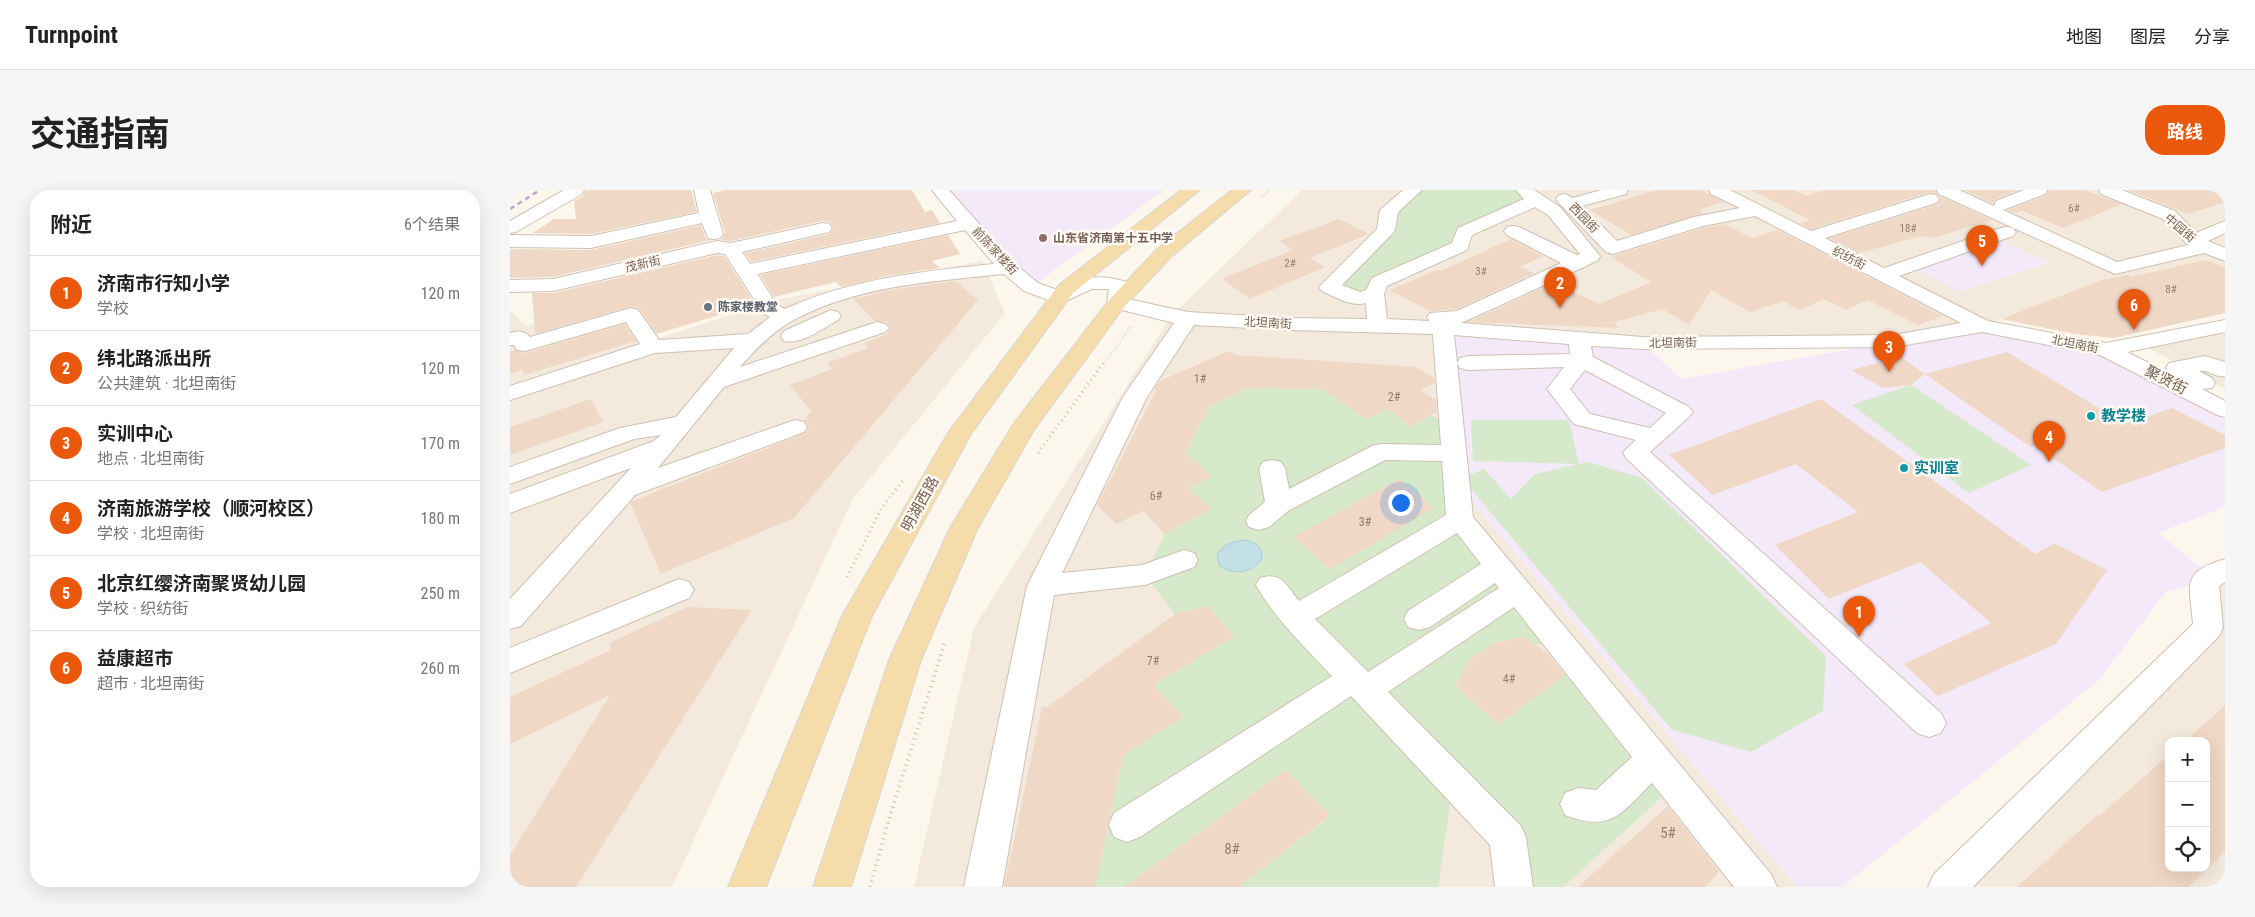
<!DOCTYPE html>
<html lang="zh">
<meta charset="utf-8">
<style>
body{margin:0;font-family:"Roboto Condensed","Noto Sans SC",sans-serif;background:#f6f6f6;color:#222}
.controls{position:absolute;right:15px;bottom:15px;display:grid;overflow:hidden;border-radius:10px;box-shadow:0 5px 20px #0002}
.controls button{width:45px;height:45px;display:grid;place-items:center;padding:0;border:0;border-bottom:1px solid #e0e0e0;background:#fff;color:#222;font:25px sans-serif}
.you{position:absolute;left:890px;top:312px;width:18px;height:18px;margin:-12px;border:4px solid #fff;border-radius:50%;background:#1a73e8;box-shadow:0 0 0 8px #1a73e833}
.badge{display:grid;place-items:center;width:32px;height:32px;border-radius:50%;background:#ea580c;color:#fff;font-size:16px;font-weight:700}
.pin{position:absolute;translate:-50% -41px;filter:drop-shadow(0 1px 2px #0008)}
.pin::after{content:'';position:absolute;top:26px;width:18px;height:15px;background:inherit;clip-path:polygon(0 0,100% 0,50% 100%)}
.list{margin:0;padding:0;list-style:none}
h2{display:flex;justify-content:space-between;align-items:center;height:65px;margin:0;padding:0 20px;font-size:21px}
h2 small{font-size:16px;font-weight:400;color:#767676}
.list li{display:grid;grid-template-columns:32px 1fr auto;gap:15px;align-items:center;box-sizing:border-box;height:75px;padding:0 20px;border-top:1px solid #e0e0e0}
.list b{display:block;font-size:19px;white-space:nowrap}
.list p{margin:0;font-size:16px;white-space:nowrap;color:#767676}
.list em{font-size:16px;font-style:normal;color:#767676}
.icon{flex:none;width:28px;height:28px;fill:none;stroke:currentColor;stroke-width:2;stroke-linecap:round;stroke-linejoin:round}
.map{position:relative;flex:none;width:1715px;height:697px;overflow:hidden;border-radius:20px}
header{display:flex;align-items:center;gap:30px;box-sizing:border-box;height:70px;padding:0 25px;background:#fff;border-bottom:1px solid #e0e0e0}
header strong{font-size:24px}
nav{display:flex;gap:28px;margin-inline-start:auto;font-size:18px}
.intro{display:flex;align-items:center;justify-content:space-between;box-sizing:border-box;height:120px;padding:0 30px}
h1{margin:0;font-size:35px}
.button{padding:12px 22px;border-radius:20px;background:#ea580c;color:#fff;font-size:18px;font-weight:700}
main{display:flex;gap:30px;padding:0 30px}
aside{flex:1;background:#fff;border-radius:20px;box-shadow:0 5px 20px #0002}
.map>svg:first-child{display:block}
</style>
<header>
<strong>Turnpoint</strong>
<nav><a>地图</a><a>图层</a><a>分享</a></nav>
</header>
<div class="intro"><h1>交通指南</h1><a class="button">路线</a></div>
<main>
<aside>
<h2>附近<small>6个结果</small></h2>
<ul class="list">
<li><span class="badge">1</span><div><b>济南市行知小学</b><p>学校</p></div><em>120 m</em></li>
<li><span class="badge">2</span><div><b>纬北路派出所</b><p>公共建筑 · 北坦南街</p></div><em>120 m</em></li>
<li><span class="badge">3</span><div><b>实训中心</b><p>地点 · 北坦南街</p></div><em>170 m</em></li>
<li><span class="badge">4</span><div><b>济南旅游学校（顺河校区）</b><p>学校 · 北坦南街</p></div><em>180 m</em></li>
<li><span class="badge">5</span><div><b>北京红缨济南聚贤幼儿园</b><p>学校 · 织纺街</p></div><em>250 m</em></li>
<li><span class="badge">6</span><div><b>益康超市</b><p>超市 · 北坦南街</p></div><em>260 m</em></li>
</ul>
</aside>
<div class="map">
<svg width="1715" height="697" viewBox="0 0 1715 697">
<rect width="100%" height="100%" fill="#fcf7ed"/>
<!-- residential -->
<g fill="#f3e9dc" fill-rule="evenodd">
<path d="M792,0H1715V117L1668,126L1601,88L1472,136L1384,151L1133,153L962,312L1287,697H404L464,438L661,126Z"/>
<path d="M472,71L495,123L342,310L162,697H0V122H2L16,136L127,107L149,148L266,110Z"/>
<path d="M1715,136V199L1631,154Z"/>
<path d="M1715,379V697H1445L1698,438L1694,391ZM1659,551H1696V678H1659Z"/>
</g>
<!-- education -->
<g fill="#f4e9f9">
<path d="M436,0H654L521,97Z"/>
<path d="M1489,50L1539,73L1450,102L1406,79Z"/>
<path d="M1472,136L1596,160L1715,220V317L1648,343L1704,388L1656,402L1588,491L1332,697H1287L962,312L933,138L1133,153L1171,189Z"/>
</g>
<!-- green -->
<g fill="#d6e9cb">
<path d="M904,0H1014L1026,10L954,42L950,56L870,92L864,104L819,97L876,40L879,20Z"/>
<path d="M1401,195L1521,275L1459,303L1342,215Z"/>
<path d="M739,198L862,199L877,219L901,236L920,225L942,235L950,329L1049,453L1025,454L1016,447L984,453L959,470L945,496L989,534L1059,481L1165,595L1053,697H1004L998,648L943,592L928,697H729L820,626L776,580L621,692L619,697H585L613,566L672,527L644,495L724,446L698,416L665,424L635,385L655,344L701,319L678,298L702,286L670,274L699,217Z"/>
<path d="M961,230H1059L1069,274L1078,272L1132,288L1316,466L1313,521L1241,562L1162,540L952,288L974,279L1001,309L1025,284L1068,274L963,271Z"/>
</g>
<!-- water -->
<path fill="#c2dfe5" stroke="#a9cdd6" d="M735,350C775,360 736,397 709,375L707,365C712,354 723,351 735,350Z"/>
<!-- building -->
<g fill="#f0d8c6">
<path d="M82,0H181L187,22L81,44L23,43L44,29H66L64,11L73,6L75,1Z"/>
<path d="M215,0H402L415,22L422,20L430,33L241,72L235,63L319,44L324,37L319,32L313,31L221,51L211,50L215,43L203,3Z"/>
<path d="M1148,0H1191L1214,12L1188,20L1194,23L1121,45L1080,20Z"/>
<path d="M1241,0H1284L1296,6L1316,0H1425L1427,3L1419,2L1301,39L1290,33L1300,30Z"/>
<path d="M1454,0H1509L1485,9L1483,13Z"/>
<path d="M1539,0H1574L1612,14L1553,38L1513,21L1505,23L1498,20L1536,6Z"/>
<path d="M1619,0H1715V12L1678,24Z"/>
<path d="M1429,6L1482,30L1422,48L1412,46L1348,63L1320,48L1427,15L1431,9Z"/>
<path d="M829,29L859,44L800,68L815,77L740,109L712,89L783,60L770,51Z"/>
<path d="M1214,34L1242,48L1268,40L1433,126L1408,135L1358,110L1336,120L1314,109L1289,120L1273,111L1240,122L1201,100L1179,135L1153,119L1104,132L1109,138L958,132L1044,93L1089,114L1141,92L1101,67L1193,38Z"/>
<path d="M191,35L196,49L201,50L43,87L0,88V59L81,60Z"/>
<path d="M438,45L450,64L422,71L430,78L377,86L331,97L326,92L264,107L250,85Z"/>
<path d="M1001,49L1033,66L1010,77L1024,83L947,119L920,121L880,100L928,79L931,81Z"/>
<path d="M207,65L214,66L245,114L147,144L130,119L122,116L25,144L22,103H43Z"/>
<path d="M1697,70L1715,78V123L1604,148L1564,144L1491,129L1592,90L1618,85L1621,87Z"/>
<path d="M445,91L468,110L284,328L151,384L120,313L122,311L296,243L299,236L294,230L301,221L280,195L322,179L317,173L359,158L354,153L377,144L381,138L376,132L365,131L343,109L386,99Z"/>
<path d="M115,134L126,151L14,185L13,180L0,184V162L5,160L16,163Z"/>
<path d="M719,161L726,165L906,177L924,188L925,193L910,200L926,210L927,222L901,236L877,219L856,229L813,199L739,198L699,217L675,263L702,286L678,298L702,319L655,344L633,321L606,334L587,315L646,201L644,199L650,191Z"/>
<path d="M1497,162L1615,234L1662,218L1715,245V258L1592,302L1524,255L1521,257L1475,226L1415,184Z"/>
<path d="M1391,167L1415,184L1401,195L1373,198L1341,180Z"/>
<path d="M81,209L93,232L0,265V237Z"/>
<path d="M1311,209L1525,364L1544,353L1597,380L1546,454L1428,506L1394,474L1481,433L1410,372L1319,409L1265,355L1348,322L1286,274L1203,305L1159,265Z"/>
<path d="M889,289L924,318L820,379L783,347Z"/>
<path d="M698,416L724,446L644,495L673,527L613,566L585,697H494L532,517H537L665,424Z"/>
<path d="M177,417L242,420L66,697H0V665L100,505L0,554V507L101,460L99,453Z"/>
<path d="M1016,447L1040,466L1055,485L989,534L945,496L959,470L984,453Z"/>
<path d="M1715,516V662L1678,697H1507L1587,625L1589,626L1659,565V678H1696V551H1675Z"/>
<path d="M776,580L820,625L729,697H614Z"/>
<path d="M1158,616L1209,682L1195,697H1068Z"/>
</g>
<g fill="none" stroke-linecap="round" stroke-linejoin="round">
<defs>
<g id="minor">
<path d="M54,0H74L72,4L6,42L0,43V31Z"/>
<path d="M184,0H200L213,44L210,48L204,49L198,48L192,33L81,58L0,57V45L81,46L189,23Z"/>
<path d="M422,0H439L505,74L528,93L547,100C571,86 591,84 617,92L620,96L618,109L678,122L780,128L857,129L856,113C841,117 825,107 812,101L809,97L867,39L870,20L893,0H912L888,22L885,40L882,44L832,95L850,102L856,100L862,88L942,53L948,38L1014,9L1006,0H1024L1050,17L1090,66L1088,70L1074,77L951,133L1133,147L1384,145L1451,133L1245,26L1193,36L1103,64L1096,62L1049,13L1046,9L1049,5L1055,4L1063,8L1091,0H1118L1116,4L1072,16L1107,51L1184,27L1230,18L1201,4L1199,0H1220L1301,41L1420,4L1426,5L1429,9L1426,13L1315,48L1374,78L1491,38L1497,37L1503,38L1506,42L1503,46L1389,86L1478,131L1596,153L1715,130V142L1617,162L1663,185L1656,178L1659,173L1695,166L1715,172V186C1705,188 1698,179 1689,181L1702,188L1705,193L1702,198L1692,199L1715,211V227L1707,225L1590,165L1472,142L1384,157L1133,159L1081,156L1083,167L1179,217L1183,222L1179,227L1140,262L1431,523L1436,533L1431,543L1419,547L1407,543L1116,268L1113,262L1126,250L1064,234L1037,199L1054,177L958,180L950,178L947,173L963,327L1261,684L1267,697H1224L1142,593C1111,623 1102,643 1055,625L1050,614L1055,603L1068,598L1086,600L1122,567L1004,417L878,502L1011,636L1016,648L1023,697H985L980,655L841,506L630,647L617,652L604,647L599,635L604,623L822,486C795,457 765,429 746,395L750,388C772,381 776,395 789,411L936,325L932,271L875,270L778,321L759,337L749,340L739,337L736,331L739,325L755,312L749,278L753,272L762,270L771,272L775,278L779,299L862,256L871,254L931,255L923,144L780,140L684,135L637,207L552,383L632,375L674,360L684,363L688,370L684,377L635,395L544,405L492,697H454L517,396L613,207L664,133L600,117L597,113L599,99H582L549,114L514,101L494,84C424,91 345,96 282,131C262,142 245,160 230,177L361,134L368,132L375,134L379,138L375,142L214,197L148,278L285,230L294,232L297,237L294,242L125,305L11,436L0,439V409L121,278L0,323V304L144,251L151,245L124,249L0,294V277L110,238L166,227L224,158L145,163L0,210V196L130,154L116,132L15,161L7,160L4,155H0V143C8,141 14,140 20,147L121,118L128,120L149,150L238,144L260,127L253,123L215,64L207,63L43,101L0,102V90L43,89L207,51L221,53L313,33L319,34L322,38L319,42L232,62L240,74L447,31ZM1025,17L1038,25L1070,64L1067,65L1009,37L1003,36L997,37L994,41L997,45L1051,73L947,121L920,123L917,127L919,131L877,129L874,104L877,96L957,60L962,45ZM455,40L484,74C413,81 340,89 275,119L267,115L247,84ZM944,145L1059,154L1060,164L958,166L950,168L947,173ZM1075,180L1156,223L1140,238L1080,224L1060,199ZM947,343L971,374L898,421L894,429L898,437L909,440L920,437L985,393L989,398L858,482L805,429Z"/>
<path d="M1427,0H1449L1484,16L1486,11L1514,0H1537L1535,4L1493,20L1607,72L1678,55L1653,29L1591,4L1589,0H1612L1665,21L1686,43L1715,31V43L1698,51L1715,58V71L1694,63L1605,84L1429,4Z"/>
<path d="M321,120L328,122L331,126L328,130C313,138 292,155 274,151L271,146L274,141Z"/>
<path d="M1715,369V392L1709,396L1713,438L1709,446L1463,697H1418L1424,684L1683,434C1680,395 1670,382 1715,369Z"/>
<path d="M169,389L179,392L184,400L179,408L0,483V458Z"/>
</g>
<g id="major">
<path d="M671,0H690L563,103L461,244L362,426L256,697H218L332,426L438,243L549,95Z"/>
<path d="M722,0H741L661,67L614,117L524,240L468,338L411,470L341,697H303L379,470L440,338L504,233L600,109L647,59Z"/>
</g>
</defs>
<!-- minor casing -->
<use href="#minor" stroke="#cec0b2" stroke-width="2"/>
<!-- major casing -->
<use href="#major" stroke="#dcd5d2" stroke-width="2"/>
<!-- path-far2 -->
<g stroke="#d5bca9" stroke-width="2.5" stroke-dasharray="0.5 2.5" stroke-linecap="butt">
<path d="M752,7L760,0"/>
<path d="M594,174L622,135"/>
</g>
<!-- path-far1 -->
<g stroke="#d5bca9" stroke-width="3" stroke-dasharray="1 4" stroke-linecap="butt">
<path d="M528,263L594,172"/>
<path d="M337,387L371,319L394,289"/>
</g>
<!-- path -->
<path stroke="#d5bca9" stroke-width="4" stroke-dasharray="1 4.5" stroke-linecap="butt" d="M360,697L380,626L435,452"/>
<!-- minor -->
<use href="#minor" fill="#fff" fill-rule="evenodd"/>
<!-- major -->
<use href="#major" fill="#f5dcab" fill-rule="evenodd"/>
<!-- rail -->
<path stroke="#bbaac7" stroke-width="2.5" stroke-dasharray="5 4" stroke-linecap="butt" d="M0,19L30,0"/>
</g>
<!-- markers -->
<circle fill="#8d6e63" stroke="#fefaf4" stroke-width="2" cx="533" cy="48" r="5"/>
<circle fill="#6b7280" stroke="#fefaf4" stroke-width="2" cx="198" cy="117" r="5"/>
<g fill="#0f9aa8" stroke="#fefaf4" stroke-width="2">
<circle cx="1581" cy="226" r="5"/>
<circle cx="1394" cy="278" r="5"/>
</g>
<g text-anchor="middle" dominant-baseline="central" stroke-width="5" stroke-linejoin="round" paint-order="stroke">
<!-- far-number labels -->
<g font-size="11" fill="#957d6e">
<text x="1564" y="18">6#</text>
<text x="1398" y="38">18#</text>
<text x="780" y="73">2#</text>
<text x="971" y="81">3#</text>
<text x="1661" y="99">8#</text>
</g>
<!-- far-street labels -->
<g font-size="12" fill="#775f50" stroke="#fefaf4">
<text transform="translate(1074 28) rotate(46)">西园街</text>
<text transform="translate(1670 38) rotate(41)">中园街</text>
<text transform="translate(485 61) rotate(47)">前陈家楼街</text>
<text transform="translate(1339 68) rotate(27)">织纺街</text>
<text transform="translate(133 74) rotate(-13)">茂新街</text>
<text transform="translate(758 133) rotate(3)">北坦南街</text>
<text transform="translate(1163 153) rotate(-1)">北坦南街</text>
<text transform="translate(1565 154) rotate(11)">北坦南街</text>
</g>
<!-- far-education labels -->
<g font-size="12" font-weight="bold" fill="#785e54" stroke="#fefaf4" text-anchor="start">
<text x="543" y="48">山东省济南第十五中学</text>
</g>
<!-- far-worship labels -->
<g font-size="12" font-weight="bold" fill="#5b616d" stroke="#fefaf4" text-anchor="start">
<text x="208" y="117">陈家楼教堂</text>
</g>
<!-- number labels -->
<g font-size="12" fill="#957d6e">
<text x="690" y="189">1#</text>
<text x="884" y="207">2#</text>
<text x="646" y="306">6#</text>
<text x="855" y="332">3#</text>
<text x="643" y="471">7#</text>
<text x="999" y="489">4#</text>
</g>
<!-- street labels -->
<g font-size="15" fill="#775f50" stroke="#fefaf4">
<text transform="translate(1656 190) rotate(27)">聚贤街</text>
<text transform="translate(410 314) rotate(-61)">明湖西路</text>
</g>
<!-- culture labels -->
<g font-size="15" font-weight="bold" fill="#0d838f" stroke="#fefaf4" text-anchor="start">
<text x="1591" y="226">教学楼</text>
<text x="1404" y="278">实训室</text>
</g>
<!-- near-number labels -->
<g font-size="15" fill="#957d6e">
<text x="1158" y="643">5#</text>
<text x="722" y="659">8#</text>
</g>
</g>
</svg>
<div class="controls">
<button>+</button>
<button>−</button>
<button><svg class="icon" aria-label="locate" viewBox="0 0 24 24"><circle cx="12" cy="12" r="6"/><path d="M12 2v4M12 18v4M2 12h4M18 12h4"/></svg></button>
</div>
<div class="you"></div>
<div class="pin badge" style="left:1349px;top:447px">1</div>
<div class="pin badge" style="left:1050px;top:118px">2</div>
<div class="pin badge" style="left:1379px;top:182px">3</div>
<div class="pin badge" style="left:1539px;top:272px">4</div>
<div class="pin badge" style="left:1472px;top:76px">5</div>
<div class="pin badge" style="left:1624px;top:140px">6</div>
</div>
</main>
